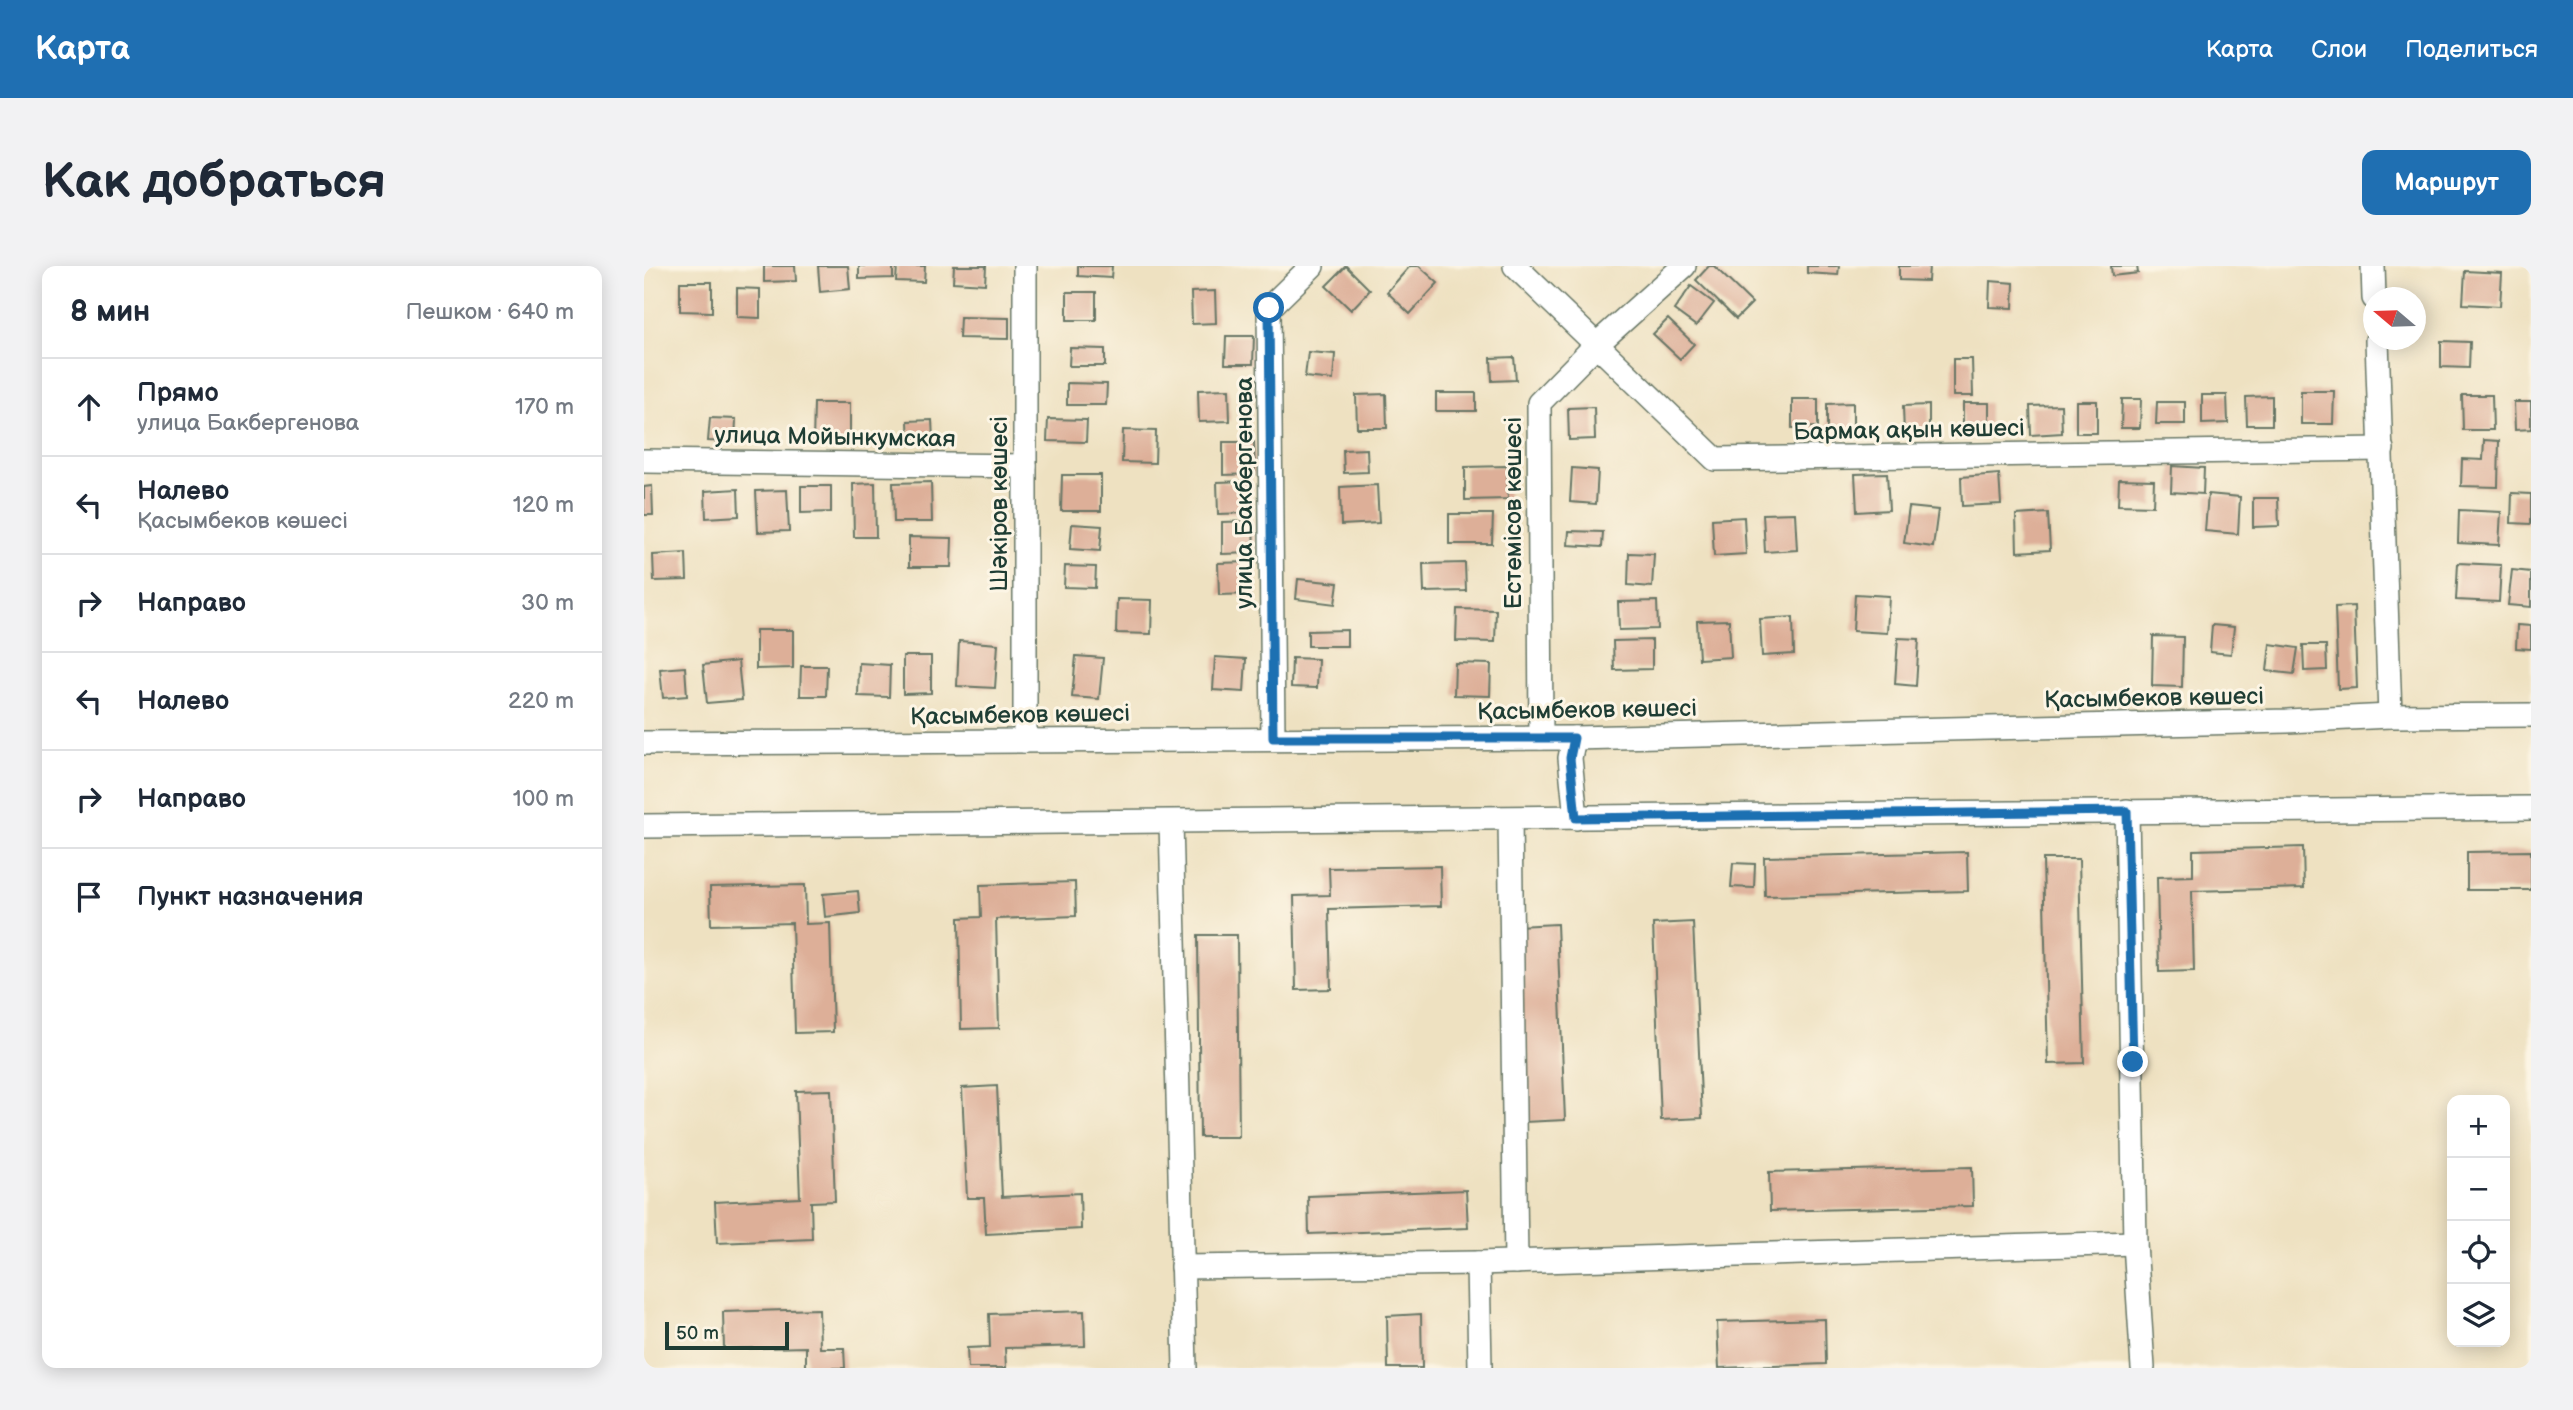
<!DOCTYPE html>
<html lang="ru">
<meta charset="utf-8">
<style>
body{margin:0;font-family:"Balsamiq Sans",sans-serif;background:#f2f2f3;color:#1f2937}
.controls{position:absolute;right:21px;bottom:21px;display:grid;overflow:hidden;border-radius:14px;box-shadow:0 4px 18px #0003}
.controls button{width:63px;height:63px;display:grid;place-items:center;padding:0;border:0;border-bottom:2px solid #e0e1e3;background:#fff;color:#1f2937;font:35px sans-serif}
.compass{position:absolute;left:1719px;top:21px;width:63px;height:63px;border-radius:50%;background:#fff;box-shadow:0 4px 18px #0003;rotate:289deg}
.scale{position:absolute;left:21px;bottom:18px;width:124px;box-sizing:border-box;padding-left:7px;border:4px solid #1f3d34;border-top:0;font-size:19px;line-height:24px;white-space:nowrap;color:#1f3d34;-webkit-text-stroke:5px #fcf5e5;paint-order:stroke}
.stop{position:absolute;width:21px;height:21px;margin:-16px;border:5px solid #1f6fb2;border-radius:50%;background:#fff}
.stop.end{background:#1f6fb2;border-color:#fff;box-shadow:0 2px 7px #0008}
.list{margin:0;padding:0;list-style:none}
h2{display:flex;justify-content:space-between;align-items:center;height:91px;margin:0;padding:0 28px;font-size:30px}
h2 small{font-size:23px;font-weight:400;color:#747a83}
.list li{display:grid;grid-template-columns:46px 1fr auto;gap:21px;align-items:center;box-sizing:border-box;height:98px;padding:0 28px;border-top:2px solid #e0e1e3}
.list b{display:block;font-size:26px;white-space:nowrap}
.list p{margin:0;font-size:23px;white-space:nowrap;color:#747a83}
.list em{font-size:23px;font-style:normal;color:#747a83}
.icon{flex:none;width:38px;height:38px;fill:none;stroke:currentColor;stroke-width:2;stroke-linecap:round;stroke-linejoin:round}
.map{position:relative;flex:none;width:1887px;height:1102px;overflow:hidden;border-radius:14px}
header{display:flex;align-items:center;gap:42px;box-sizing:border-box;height:98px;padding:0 35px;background:#1f6fb2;color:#fff}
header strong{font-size:33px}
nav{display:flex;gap:38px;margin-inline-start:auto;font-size:24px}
.intro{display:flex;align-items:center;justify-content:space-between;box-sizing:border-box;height:168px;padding:0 42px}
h1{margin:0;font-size:49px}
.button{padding:18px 32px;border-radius:14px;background:#1f6fb2;color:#fff;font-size:24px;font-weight:700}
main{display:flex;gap:42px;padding:0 42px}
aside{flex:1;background:#fff;border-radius:14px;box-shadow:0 4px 18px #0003}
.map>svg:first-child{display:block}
</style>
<header>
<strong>Карта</strong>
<nav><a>Карта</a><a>Слои</a><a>Поделиться</a></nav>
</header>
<div class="intro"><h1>Как добраться</h1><a class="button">Маршрут</a></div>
<main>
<aside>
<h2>8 мин<small>Пешком · 640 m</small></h2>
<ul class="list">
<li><svg class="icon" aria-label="ahead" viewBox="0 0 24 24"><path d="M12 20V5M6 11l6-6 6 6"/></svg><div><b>Прямо</b><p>улица Бакбергенова</p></div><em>170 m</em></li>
<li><svg class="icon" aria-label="left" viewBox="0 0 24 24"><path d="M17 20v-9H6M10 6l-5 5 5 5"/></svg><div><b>Налево</b><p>Қасымбеков көшесі</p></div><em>120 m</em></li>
<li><svg class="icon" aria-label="right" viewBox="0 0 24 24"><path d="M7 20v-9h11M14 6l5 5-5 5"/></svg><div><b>Направо</b></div><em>30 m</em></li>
<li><svg class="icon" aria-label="left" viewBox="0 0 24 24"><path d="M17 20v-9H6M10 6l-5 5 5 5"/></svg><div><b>Налево</b></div><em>220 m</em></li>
<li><svg class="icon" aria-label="right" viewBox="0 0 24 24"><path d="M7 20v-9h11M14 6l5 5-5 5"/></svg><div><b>Направо</b></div><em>100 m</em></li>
<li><svg class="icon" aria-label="arrive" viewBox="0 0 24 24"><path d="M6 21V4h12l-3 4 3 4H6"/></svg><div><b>Пункт назначения</b></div></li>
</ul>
</aside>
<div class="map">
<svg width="1887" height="1102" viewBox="0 0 1887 1102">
<rect width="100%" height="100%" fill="#fcf5e5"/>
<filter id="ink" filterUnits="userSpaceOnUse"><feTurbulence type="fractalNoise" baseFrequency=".0143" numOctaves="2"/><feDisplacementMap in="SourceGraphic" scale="14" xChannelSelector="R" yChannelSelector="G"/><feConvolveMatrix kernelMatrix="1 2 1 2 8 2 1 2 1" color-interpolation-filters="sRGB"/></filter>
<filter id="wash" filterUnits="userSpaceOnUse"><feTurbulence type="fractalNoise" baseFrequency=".00686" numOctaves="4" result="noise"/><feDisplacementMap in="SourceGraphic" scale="28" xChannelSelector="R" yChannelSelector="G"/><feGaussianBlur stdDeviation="1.57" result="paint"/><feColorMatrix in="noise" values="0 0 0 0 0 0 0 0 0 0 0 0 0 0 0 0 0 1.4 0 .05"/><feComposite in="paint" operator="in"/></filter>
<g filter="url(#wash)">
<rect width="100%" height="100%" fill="#eee1c1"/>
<g id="blocks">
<!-- building -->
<g fill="#ddaf98">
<path d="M120,0H151L152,15L120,16Z"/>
<path d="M174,0H204L206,23L176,26Z"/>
<path d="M215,0H249V12L215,13Z"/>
<path d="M253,0H281L280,16L252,15Z"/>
<path d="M310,0H342L341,18L309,16Z"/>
<path d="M434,0H468L467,12L434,10Z"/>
<path d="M702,0L726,24L707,44L682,20Z"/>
<path d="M766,0H775L794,17L766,48L743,26Z"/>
<path d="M1065,0H1070L1108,37L1092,53L1052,14Z"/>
<path d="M1163,0H1195L1194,9L1163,7Z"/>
<path d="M1255,0H1285L1284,15L1255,14Z"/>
<path d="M1467,0H1493L1494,7L1468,10Z"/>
<path d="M1821,5L1858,7L1856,40L1819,38Z"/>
<path d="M1346,15L1370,17L1369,42L1345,41Z"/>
<path d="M36,16H68V46L36,45Z"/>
<path d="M1047,20L1070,37L1052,60L1030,44Z"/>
<path d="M93,22L116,23V52L93,51Z"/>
<path d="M571,25L572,57L548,58L547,26Z"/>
<rect x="423" y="26" width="29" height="28"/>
<path d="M316,51L365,52V73L315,72Z"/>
<path d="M1024,53L1050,78L1036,93L1009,68Z"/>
<path d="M582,70H610L609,98H581Z"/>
<path d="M1797,75L1826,76L1825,102L1797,101Z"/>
<path d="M426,82L461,83V100H425Z"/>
<path d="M664,86L691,88L689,114L661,111Z"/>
<path d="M870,91L872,114L848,115L847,92Z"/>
<path d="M1309,93H1328L1329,130H1309Z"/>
<path d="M423,117L463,118L462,139H423Z"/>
<path d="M585,123L586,155L555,156L554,124Z"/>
<path d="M1657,125H1690L1689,158H1657Z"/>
<rect x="792" y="127" width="40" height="18"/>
<path d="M742,128L743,162H713L712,129Z"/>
<path d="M1558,129H1583L1584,157L1558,158Z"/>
<path d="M1818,129H1848L1849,164H1819Z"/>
<path d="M1628,130V159H1603L1602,131Z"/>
<path d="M1148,133H1174V161L1148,162Z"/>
<path d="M1478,133H1497L1496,162H1477Z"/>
<rect x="1432" y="135" width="21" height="32"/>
<path d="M1513,136H1541V158H1512Z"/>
<path d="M1870,136H1887V163L1871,164Z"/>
<path d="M170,137H206V178H169Z"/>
<path d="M1209,137V166H1183V138Z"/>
<path d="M1319,137H1345V165L1319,166Z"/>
<path d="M1285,139V168H1260L1259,140Z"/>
<path d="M1417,139L1418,167L1387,169L1386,140Z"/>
<path d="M950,141L951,173L925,174L924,142Z"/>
<path d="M66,152L92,153L91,176L64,175Z"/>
<path d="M404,153L443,154L442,176L403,175Z"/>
<path d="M288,154L289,175L265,177L264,155Z"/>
<path d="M479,164L512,165L511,197L478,196Z"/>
<path d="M1840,174L1855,175L1854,221L1817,220L1818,193L1839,194Z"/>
<path d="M579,176H610L611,208L579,209Z"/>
<path d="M723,183L724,206L700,207L699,184Z"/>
<path d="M863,200L864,233L821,234V201Z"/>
<path d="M1528,200L1560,202L1559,228L1527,226Z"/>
<path d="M928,202L954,204L952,238L926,236Z"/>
<path d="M1243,207L1245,244L1213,246L1211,208Z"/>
<path d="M1355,208L1357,238L1318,240L1317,211Z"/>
<path d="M418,209H457V245H417Z"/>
<path d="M1475,213L1510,214L1509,240L1474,239Z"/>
<path d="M604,215L605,247L574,248L573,216Z"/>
<path d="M287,216L288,256H250L249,217Z"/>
<path d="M231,217L232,271H210L209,218Z"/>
<path d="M733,219L735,257L697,259L696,221Z"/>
<path d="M8,220L9,249H0V221Z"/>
<path d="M157,220H187V246L157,247Z"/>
<path d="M94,223L95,250L62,252L61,225Z"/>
<path d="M143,224L145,265L114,266L112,225Z"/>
<path d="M1868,227L1887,228V258L1867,257Z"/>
<path d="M1564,228L1596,231L1594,268L1561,265Z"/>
<path d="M1609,232H1634L1635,260L1609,261Z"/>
<path d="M1265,241L1294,244L1289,281L1260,277Z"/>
<path d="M1815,244L1857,246L1855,279L1814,277Z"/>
<path d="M1151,247L1153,284L1121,286L1119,248Z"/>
<path d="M1404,247L1406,284L1373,286L1372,249Z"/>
<path d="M805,248H849L848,278H805Z"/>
<path d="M1100,251L1102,288L1070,290L1068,253Z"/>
<path d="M609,255L610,287L578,288V256Z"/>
<path d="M428,258L458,260L456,285L426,283Z"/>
<path d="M925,265L959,266L958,281L924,279Z"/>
<path d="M265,271L308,272L307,301H265Z"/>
<path d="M42,287L43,314L10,315L9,289Z"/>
<path d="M985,287L1010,288L1008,321L984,319Z"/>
<path d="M606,296V328L575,329L574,297Z"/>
<path d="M821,297L822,325L780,326L779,298Z"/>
<path d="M1814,297L1857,299L1855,336L1812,334Z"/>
<path d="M421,300L452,301L451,322L420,321Z"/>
<path d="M1868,304L1887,306V341L1864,339Z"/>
<path d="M654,313L694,317L691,338L652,333Z"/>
<path d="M1211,328L1245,330L1243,367L1209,365Z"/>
<path d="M473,333L508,334L507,368L472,367Z"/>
<path d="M1013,335L1014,363L975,364L974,336Z"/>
<path d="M1710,340L1713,422L1694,423L1691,341Z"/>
<path d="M813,343L852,344L851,376L812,375Z"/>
<path d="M1149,351L1150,388L1118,390L1116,353Z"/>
<path d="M1085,354L1087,391L1055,393L1053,355Z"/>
<path d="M1568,359L1590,361L1587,388L1566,386Z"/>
<path d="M1873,359L1887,360V383L1872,382Z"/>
<path d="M112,364H149V402L112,403Z"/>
<path d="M703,364V380H664V365Z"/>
<path d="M1509,370L1539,371L1538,421L1508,420Z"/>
<path d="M1254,372L1275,373L1272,420L1251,418Z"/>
<path d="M1008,374V403L970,404L969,375Z"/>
<path d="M315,375L354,378L351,422L313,420Z"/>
<path d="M1626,378L1654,382L1650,408L1623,405Z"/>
<path d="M1659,379H1682L1683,404L1660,405Z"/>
<path d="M259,390H287V427L259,428Z"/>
<path d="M432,390L459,392L455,433L428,431Z"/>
<path d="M571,391L602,393L600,426L569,424Z"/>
<path d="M648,392L674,393L673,422L647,421Z"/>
<path d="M94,395L98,434L63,437L59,399Z"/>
<path d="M215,397L246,399L245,431L214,430Z"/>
<path d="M811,397L847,398L846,430L810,429Z"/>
<path d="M157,400H183L182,430H156Z"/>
<path d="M41,401L43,430L19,432L16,403Z"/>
<path d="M1659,581L1660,622L1548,625L1550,705L1515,706L1513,611L1549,610V584Z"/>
<path d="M1887,585V624H1823V586Z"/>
<path d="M1323,586L1324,625L1121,630L1120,591Z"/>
<path d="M1399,593H1435L1440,797L1404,798Z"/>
<path d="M1089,597L1111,598L1110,622L1087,621Z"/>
<path d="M796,600L797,640L685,643L687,723L652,724L650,630L686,629L685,602Z"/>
<path d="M431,616L432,650L352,653L355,762L317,763L315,652L337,651L336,619Z"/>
<path d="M161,619L162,658L186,657L189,766L151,767L148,657L67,659L66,621Z"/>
<path d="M214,625L216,647L181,651L179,628Z"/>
<path d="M1049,656L1058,852L1017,854L1009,658Z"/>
<path d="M913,658L921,854L880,856L872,660Z"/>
<path d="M554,669H593L595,871H556Z"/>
<path d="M353,820L358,931L436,927L437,963L342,968L340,932H323L318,822Z"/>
<path d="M187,824L191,935L167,936L168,973L73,977L71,936L156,932L152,825Z"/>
<path d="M1328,901L1329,940L1126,945L1125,906Z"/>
<path d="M822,924L824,962L665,968L664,930Z"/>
<path d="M175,1043L176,1082H200L201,1102H162V1081L80,1083L79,1046Z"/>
<path d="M440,1045L441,1080L361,1082L362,1102H324L323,1082L346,1081L345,1048Z"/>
<path d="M777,1048L778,1102H744L743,1050Z"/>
<path d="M1181,1053L1182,1098L1075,1102L1073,1056Z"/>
</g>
</g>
</g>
<g filter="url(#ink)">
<use href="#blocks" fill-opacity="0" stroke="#677665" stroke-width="2"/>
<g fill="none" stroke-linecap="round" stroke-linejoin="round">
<defs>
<g id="minor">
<path d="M381,0V475"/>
<path d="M871,0L1071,193L1738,183"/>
<path d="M1729,0L1730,32"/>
<path d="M1733,74L1746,450"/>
<path d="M0,195L381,200"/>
<path d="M629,472L625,42L668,0"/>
<path d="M897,472L895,137L952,79L1040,0"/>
<path d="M930,472L926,492L932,552"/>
<path d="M0,477L930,472L1643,455L1746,450L1887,449"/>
<path d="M1483,545L1491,977L1499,1102"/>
<path d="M866,553L872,996"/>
<path d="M527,556L541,1102"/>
<path d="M0,560L1887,542"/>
<path d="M834,997L836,1102"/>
<path d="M538,1001L834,997L1491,977"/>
</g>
</defs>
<!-- minor casing -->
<use href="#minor" stroke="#677665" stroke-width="26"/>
<!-- minor -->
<use href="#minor" stroke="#fff" stroke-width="23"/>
</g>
</g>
<g fill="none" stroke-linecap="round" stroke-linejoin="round" filter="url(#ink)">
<!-- route -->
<path stroke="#1f6fb2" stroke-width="9" d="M625,42L629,472H930L926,492L932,552L1483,545L1489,796"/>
</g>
<g text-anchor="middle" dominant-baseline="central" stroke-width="6" stroke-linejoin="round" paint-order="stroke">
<!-- street labels -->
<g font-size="24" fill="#1f3d34" stroke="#fcf5e5">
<text transform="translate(1265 164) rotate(-1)">Бармақ ақын көшесі</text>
<text transform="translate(191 171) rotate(1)">улица Мойынкумская</text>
<text transform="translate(600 227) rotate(-90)">улица Бакбергенова</text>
<text transform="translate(355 238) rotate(-90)">Шәкіров көшесі</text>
<text transform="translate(869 247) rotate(-90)">Естемісов көшесі</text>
<text transform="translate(1510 432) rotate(-1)">Қасымбеков көшесі</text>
<text transform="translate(943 444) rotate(-1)">Қасымбеков көшесі</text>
<text transform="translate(376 449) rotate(-1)">Қасымбеков көшесі</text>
</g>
</g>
</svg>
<div class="controls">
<button>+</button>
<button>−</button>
<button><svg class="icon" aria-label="locate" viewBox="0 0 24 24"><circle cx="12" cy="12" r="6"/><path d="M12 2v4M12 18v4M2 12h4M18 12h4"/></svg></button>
<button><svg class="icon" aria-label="layers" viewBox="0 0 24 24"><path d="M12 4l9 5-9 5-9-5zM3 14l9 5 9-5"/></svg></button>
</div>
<svg class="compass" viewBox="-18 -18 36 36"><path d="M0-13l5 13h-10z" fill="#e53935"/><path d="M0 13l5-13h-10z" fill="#747a83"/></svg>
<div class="scale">50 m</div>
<div class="stop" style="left:625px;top:42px"></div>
<div class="stop end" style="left:1489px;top:796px"></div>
</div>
</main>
